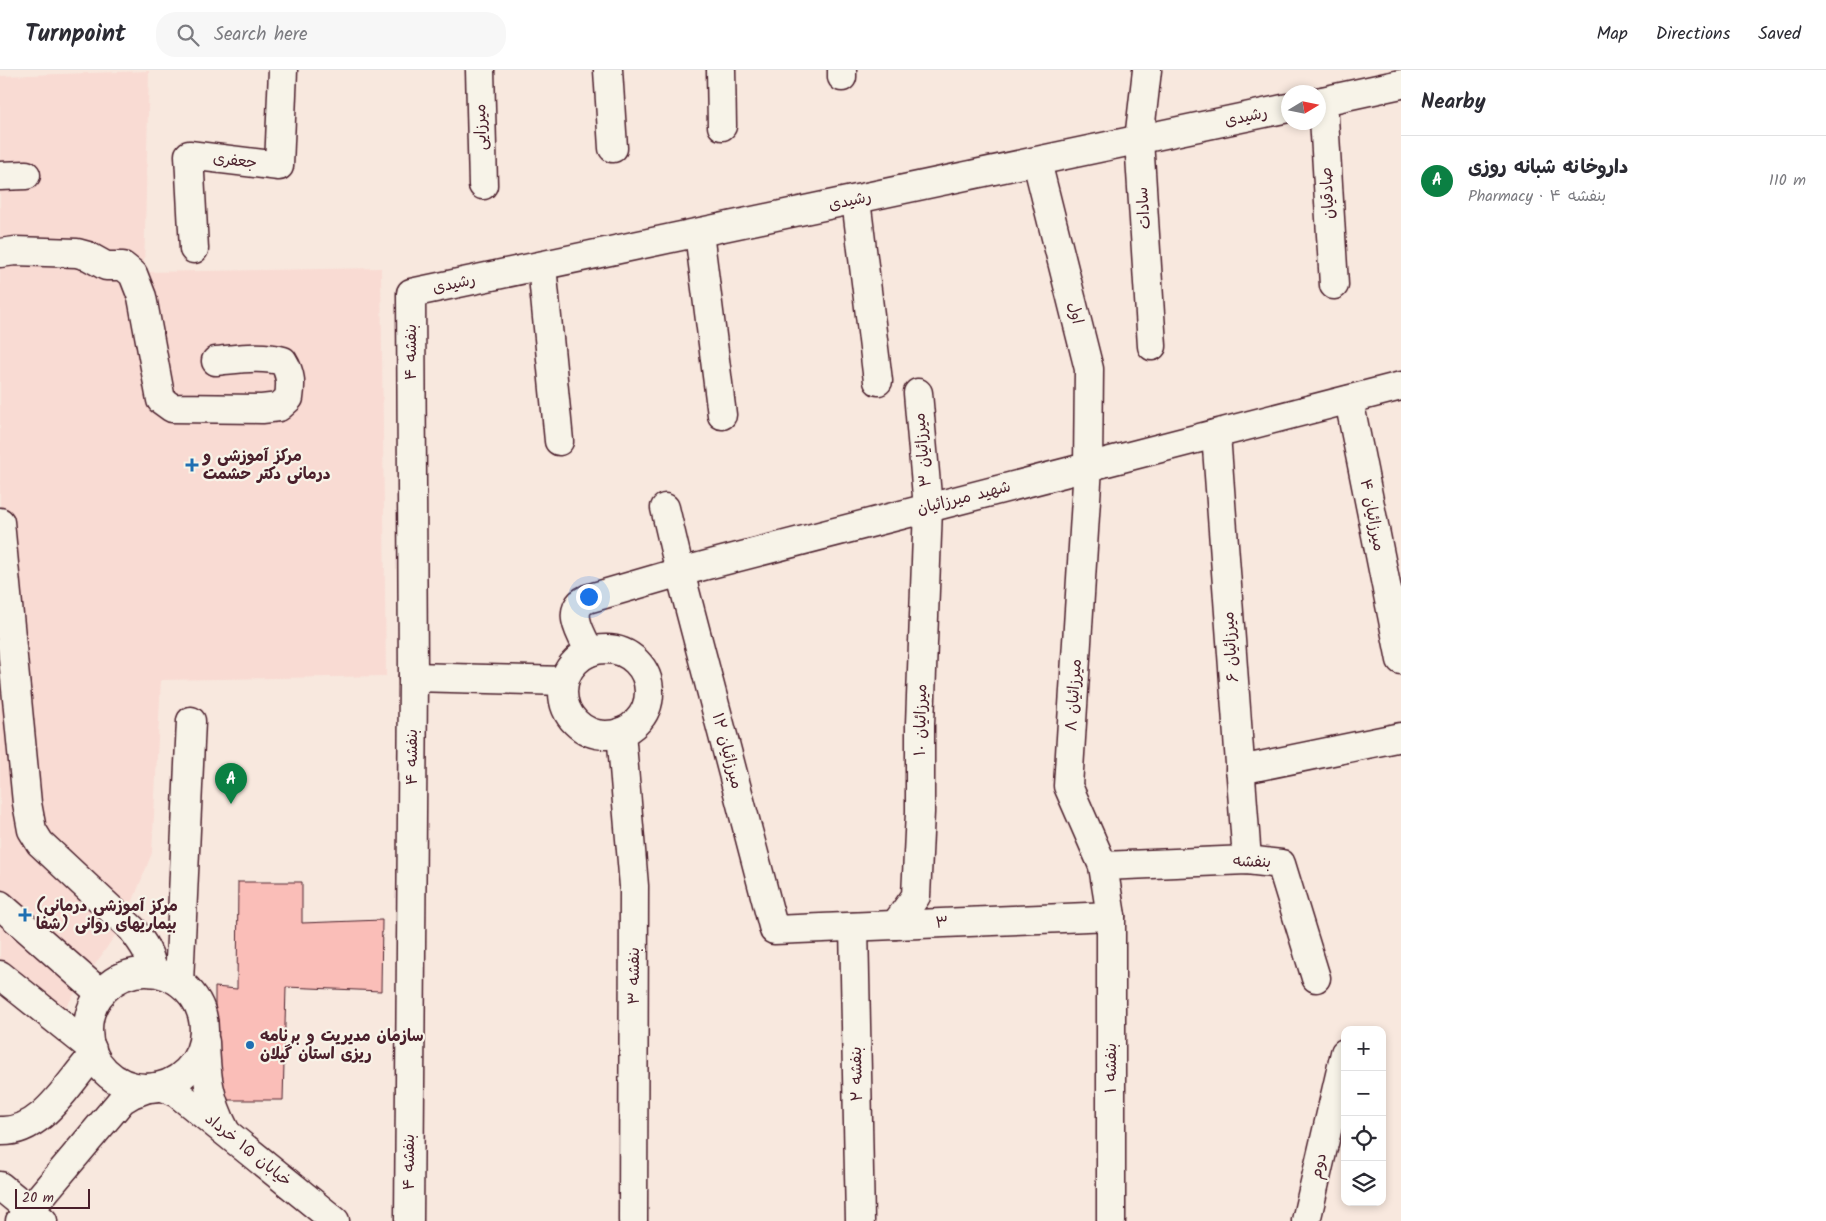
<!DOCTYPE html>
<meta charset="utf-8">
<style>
body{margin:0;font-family:Kalam,"Playpen Sans Arabic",sans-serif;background:#f7f7f7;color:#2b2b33}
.controls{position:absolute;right:15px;bottom:15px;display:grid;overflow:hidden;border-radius:10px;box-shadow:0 2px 8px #0003}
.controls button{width:45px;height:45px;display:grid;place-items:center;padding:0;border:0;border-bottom:1px solid #e1e1e2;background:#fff;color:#2b2b33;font:25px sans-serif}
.compass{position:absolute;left:1281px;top:15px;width:45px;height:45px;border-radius:50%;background:#fff;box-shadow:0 2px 8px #0003;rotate:80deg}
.scale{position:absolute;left:15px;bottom:12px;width:75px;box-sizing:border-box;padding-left:5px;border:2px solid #4a1f2b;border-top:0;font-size:14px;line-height:18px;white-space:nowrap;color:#4a1f2b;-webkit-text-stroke:4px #f7f3e8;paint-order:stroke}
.you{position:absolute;left:588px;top:526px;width:18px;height:18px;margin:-12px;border:4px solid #fff;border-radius:50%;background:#1a73e8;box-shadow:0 0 0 8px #1a73e833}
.badge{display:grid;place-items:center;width:32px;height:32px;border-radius:50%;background:#0b8043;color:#fff;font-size:16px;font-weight:700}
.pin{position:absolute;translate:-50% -41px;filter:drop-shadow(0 1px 2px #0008)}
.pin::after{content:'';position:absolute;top:26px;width:18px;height:15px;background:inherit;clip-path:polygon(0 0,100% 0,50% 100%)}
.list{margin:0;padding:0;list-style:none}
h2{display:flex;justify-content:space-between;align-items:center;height:65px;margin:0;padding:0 20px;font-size:21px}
h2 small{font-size:16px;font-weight:400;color:#7c7c81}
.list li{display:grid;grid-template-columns:32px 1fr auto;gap:15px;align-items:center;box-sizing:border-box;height:90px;padding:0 20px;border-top:1px solid #e1e1e2}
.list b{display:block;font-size:19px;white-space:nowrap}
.list p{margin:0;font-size:16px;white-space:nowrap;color:#7c7c81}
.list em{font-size:16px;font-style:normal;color:#7c7c81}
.icon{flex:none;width:28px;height:28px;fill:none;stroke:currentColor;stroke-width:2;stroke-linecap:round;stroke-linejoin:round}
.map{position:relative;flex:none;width:1401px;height:1151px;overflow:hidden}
header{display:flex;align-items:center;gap:30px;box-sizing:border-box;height:70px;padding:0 25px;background:#fff;border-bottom:1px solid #e1e1e2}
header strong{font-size:24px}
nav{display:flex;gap:28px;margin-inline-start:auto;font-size:18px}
.search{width:350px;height:45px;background:#f7f7f7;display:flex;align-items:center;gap:12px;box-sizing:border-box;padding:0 18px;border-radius:20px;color:#7c7c81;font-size:19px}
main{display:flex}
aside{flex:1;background:#fff}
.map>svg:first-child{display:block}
</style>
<header>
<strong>Turnpoint</strong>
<div class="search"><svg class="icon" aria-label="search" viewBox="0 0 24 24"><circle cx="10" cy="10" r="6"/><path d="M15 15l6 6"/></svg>Search here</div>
<nav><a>Map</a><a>Directions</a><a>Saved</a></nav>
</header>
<main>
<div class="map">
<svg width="1401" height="1151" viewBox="0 0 1401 1151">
<rect width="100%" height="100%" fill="#f8e8de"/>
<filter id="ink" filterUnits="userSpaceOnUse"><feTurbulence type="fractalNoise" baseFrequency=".02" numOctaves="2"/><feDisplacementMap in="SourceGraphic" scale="10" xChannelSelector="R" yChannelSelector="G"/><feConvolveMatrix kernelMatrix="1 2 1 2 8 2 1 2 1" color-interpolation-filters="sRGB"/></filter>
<g filter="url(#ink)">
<!-- built -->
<path fill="#f9dbd3" d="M149,1L144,202L381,198L386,606L161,610L152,783L125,851L61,944L0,893V6Z"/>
<!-- building -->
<path fill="#fabeb8" stroke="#4a1f2b" d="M238,812H302V853L382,850L381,921L286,917L283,1030H215V917L237,919Z"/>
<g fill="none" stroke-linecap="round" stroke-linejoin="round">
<defs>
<g id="minor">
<path d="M480,0L483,115"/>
<path d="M608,0L613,78"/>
<path d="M721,0L722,56"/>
<path d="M842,0V7"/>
<path d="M1147,0L1139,70L1152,276"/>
<path d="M1323,31L1334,215"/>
<path d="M1318,32L1401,14"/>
<path d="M1037,92L1089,299L1088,397L1068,716L1103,796L1111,846V1151"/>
<path d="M0,106L26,105"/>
<path d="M856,130L878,311"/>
<path d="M699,163L722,345"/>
<path d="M194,179L189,85L279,96L283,0"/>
<path d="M0,183L15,181L77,183L88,186L106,196H123L133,204L142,227L161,330L172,338L262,339L279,337L289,328C291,313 291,304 283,291C261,285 238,289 216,291"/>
<path d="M542,196L559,371"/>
<path d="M1349,330L1401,590"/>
<path d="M1216,364L1247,790"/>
<path d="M665,438L680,502L774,860L1111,846"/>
<path d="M0,452L27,733L32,760L40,773L132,859C142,872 152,885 152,902"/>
<circle cx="606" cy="622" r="43"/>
<path d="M590,582C582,566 564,539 587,529L680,502L1401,316"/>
<path d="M413,607L564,611"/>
<path d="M621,662L634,816L633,1151"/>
<path d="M1240,700L1401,667"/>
<path d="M1103,796L1247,790L1281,794L1316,908"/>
<path d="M0,835L100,923"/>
<path d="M895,855L916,826L920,742V654L928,438L918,323"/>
<path d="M854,857L860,1151"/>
<circle cx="146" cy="960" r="58"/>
<path d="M0,905L90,977"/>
<path d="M179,912L191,651"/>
<path d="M205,972C206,1005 209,1030 225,1060"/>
<path d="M156,1017H163L177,1023L335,1151"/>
<path d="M0,1061C39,1063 64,1020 86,994L90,988L92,979"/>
<path d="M20,1151L122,1030L132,1024L148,1018"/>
<path d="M409,1151L413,607L411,223L1288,38"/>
<path d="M1306,1151L1345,983"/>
</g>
<path id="highway" d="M0,1116L43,1151"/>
</defs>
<!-- minor casing -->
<use href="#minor" stroke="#4a1f2b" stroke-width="31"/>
<!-- highway casing -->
<use href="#highway" stroke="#4a1f2b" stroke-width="31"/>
<!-- minor -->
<use href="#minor" stroke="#f7f3e8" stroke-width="28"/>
<!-- highway -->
<use href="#highway" stroke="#f7f3e8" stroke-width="28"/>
</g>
</g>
<!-- markers -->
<g fill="#1f6fb2" stroke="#f7f3e8" stroke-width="2">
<path d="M189.5 387.5h5v5h5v5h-5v5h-5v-5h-5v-5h5z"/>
<path d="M22.5 837.5h5v5h5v5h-5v5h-5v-5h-5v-5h5z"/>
<circle cx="250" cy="975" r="5"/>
</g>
<g text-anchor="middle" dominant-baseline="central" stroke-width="4.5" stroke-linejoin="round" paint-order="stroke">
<!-- street labels -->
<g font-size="16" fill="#4a1f2b" stroke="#f7f3e8">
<text transform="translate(1246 47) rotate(-12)">رشیدی</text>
<text transform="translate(481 57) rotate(-91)">میرزایی</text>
<text transform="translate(235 91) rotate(7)">جعفری</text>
<text transform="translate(1328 123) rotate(-93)">صادقیان</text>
<text transform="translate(850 131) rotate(-12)">رشیدی</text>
<text transform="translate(1144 138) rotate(-94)">سادات</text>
<text transform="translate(454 214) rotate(-12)">رشیدی</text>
<text transform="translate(1075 243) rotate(76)">اول</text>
<text transform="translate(411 282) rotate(-90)">بنفشه ۴</text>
<text transform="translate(923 380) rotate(-95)">میرزائیان ۳</text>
<text transform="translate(964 428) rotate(-14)">شهید میرزائیان</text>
<text transform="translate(1372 445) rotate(79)">میرزائیان ۴</text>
<text transform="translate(1231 577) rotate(-94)">میرزائیان ۶</text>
<text transform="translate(1074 625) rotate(-86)">میرزائیان ۸</text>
<text transform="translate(921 650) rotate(-89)">میرزائیان ۱۰</text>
<text transform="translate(727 681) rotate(75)">میرزائیان ۱۲</text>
<text transform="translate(412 687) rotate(-90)">بنفشه ۴</text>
<text transform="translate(1252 792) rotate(2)">بنفشه</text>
<text transform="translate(942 853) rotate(-2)">۳</text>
<text transform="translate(634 906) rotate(-90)">بنفشه ۳</text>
<text transform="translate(1111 998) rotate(-90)">بنفشه ۱</text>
<text transform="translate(857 1004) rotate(-91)">بنفشه ۲</text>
<text transform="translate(248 1080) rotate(39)">خیابان ۱۵ خرداد</text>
<text transform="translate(409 1092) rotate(-90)">بنفشه ۴</text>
<text transform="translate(1319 1096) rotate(-77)">دوم</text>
</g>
<!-- poi labels -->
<g font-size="16" font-weight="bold" fill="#4a1f2b" stroke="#f7f3e8" text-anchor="start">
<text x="203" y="386">مرکز آموزشی و<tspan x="203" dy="18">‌درمانی دکتر حشمت</tspan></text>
<text x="36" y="836">(مرکز آموزشی درمانی<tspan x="36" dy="18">بیماریهای روانی (شفا</tspan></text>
<text x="260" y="966">سازمان مدیریت و برنامه<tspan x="260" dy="18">ریزی استان گیلان</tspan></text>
</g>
</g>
</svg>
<div class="controls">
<button>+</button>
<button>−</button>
<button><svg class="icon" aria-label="locate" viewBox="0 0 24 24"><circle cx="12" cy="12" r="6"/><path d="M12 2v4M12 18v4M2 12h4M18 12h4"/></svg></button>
<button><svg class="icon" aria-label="layers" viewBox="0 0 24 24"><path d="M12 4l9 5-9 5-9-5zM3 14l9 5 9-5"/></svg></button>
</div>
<svg class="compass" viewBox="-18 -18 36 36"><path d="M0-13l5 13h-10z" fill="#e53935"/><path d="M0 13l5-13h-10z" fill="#7c7c81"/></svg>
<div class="scale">20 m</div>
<div class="you"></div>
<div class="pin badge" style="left:231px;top:734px">A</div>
</div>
<aside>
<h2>Nearby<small></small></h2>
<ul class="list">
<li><span class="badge">A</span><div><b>داروخانه شبانه روزی</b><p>Pharmacy · بنفشه ۴</p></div><em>110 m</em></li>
</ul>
</aside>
</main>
